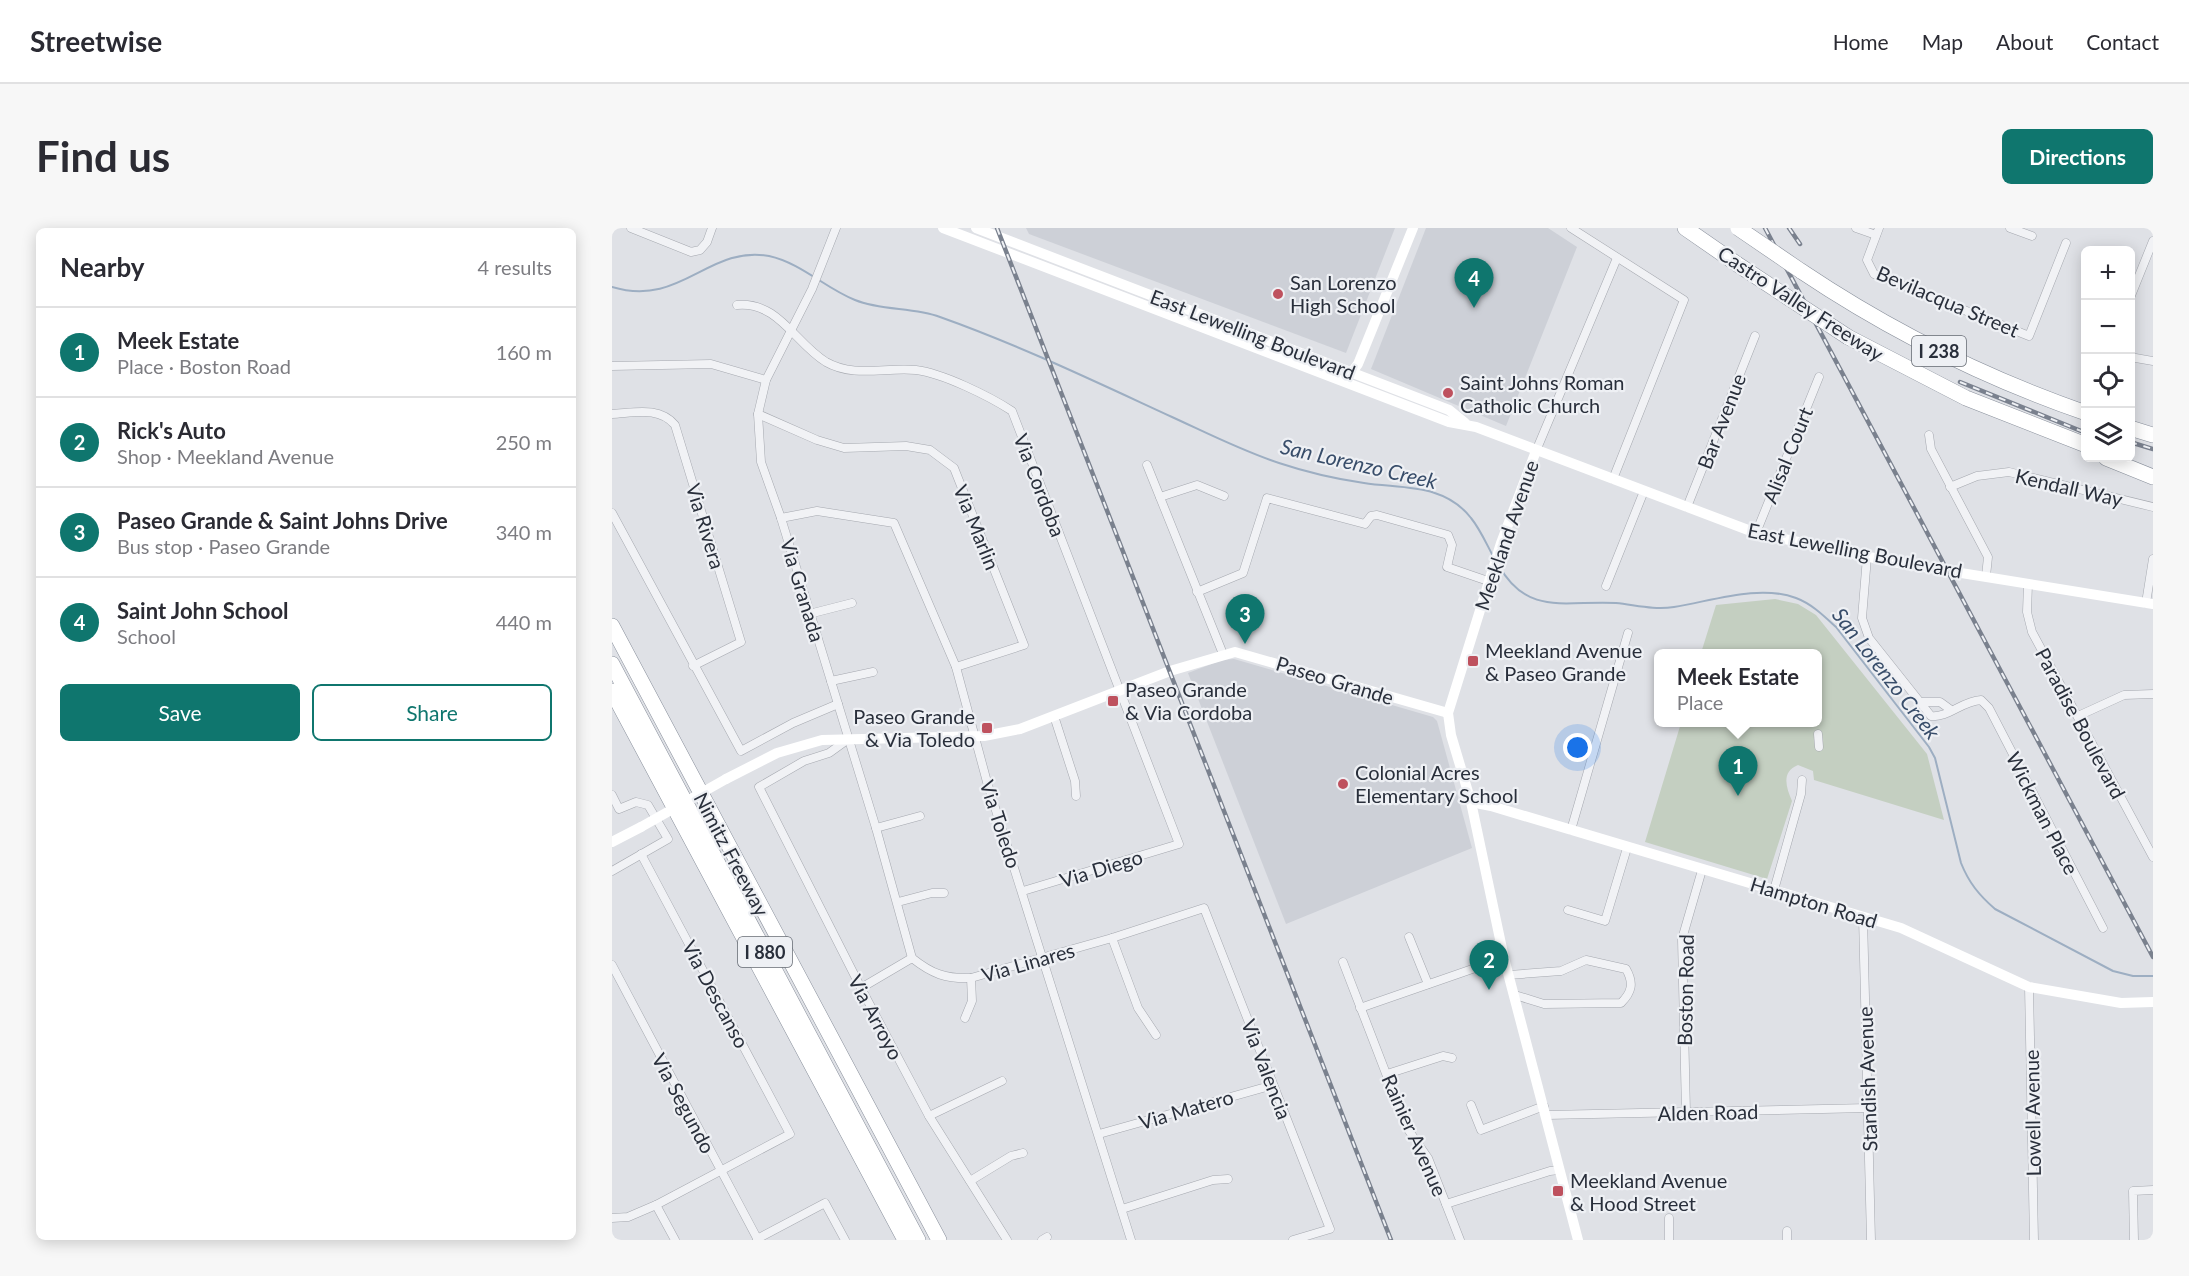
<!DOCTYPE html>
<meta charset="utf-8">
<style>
body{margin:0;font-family:Lato,sans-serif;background:#f7f7f7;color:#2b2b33}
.controls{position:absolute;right:18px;top:18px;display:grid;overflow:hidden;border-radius:9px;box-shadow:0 3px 15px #0003}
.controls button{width:54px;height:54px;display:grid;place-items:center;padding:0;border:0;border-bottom:2px solid #e1e1e2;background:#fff;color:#2b2b33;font:30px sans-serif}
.you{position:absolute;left:966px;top:520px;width:21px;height:21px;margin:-15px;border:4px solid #fff;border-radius:50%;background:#1a73e8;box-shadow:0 0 0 9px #1a73e833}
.badge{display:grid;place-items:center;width:39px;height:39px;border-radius:50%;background:#0f766e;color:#fff;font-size:20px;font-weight:700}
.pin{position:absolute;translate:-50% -50px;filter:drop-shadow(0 2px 3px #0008)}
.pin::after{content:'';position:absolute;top:32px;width:21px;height:18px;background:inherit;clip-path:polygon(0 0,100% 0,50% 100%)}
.popup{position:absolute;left:1042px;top:421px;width:168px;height:78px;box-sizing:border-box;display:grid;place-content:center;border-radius:9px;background:#fff;filter:drop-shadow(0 2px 4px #0005);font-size:20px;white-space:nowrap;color:#7c7c81}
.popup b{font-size:22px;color:#2b2b33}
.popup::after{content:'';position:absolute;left:50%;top:100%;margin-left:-12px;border:12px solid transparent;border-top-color:#fff}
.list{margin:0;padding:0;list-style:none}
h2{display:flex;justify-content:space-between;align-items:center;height:78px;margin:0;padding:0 24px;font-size:26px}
h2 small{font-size:20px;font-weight:400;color:#7c7c81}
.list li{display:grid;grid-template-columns:39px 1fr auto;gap:18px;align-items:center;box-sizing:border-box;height:90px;padding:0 24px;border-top:2px solid #e1e1e2}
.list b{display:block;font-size:22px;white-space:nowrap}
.list p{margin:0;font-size:20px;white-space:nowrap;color:#7c7c81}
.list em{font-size:20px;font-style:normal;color:#7c7c81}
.actions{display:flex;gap:12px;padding:18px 24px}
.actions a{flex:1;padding:14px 0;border:2px solid #0f766e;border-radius:9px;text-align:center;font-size:21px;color:#0f766e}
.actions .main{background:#0f766e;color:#fff}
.icon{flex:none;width:33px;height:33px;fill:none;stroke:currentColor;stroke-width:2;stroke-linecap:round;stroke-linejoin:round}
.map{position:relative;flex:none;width:1541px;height:1012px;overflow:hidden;border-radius:9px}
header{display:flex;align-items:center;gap:36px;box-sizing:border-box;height:84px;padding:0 30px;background:#fff;border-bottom:2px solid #e1e1e2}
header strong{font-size:28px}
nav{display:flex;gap:33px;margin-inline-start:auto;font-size:21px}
.intro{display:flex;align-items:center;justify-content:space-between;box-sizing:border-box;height:144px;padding:0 36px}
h1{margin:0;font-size:42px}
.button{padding:15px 27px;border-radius:9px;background:#0f766e;color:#fff;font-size:21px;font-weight:700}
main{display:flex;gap:36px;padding:0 36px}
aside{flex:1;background:#fff;border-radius:9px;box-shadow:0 3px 15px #0003}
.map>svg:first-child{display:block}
</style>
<header>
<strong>Streetwise</strong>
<nav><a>Home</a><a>Map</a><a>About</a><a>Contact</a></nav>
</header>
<div class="intro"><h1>Find us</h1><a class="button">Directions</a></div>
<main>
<aside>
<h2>Nearby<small>4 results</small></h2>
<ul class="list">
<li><span class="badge">1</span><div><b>Meek Estate</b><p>Place · Boston Road</p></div><em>160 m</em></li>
<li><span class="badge">2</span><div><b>Rick's Auto</b><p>Shop · Meekland Avenue</p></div><em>250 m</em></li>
<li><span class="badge">3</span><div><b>Paseo Grande &amp; Saint Johns Drive</b><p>Bus stop · Paseo Grande</p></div><em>340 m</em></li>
<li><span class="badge">4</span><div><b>Saint John School</b><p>School</p></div><em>440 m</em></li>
</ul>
<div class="actions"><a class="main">Save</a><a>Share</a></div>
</aside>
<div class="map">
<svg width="1541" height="1012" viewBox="0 0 1541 1012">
<rect width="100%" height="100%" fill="#dfe1e6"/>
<!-- built -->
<g fill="#cdd0d7">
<path d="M414,0H783L734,125L417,6Z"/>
<path d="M814,0H936L965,19L894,198L759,141Z"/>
<path d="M622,431L821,489L825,493L860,620L674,696L576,445L610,432Z"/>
</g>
<!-- green -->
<path fill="#c4cfc1" d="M1163,371L1186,376L1204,387L1315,526L1332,592L1202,552L1201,543L1186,537C1169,544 1174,559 1180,573L1155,651L1033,614L1069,495L1206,494V426L1089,425L1104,377Z"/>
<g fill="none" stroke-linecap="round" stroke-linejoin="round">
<!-- stream -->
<g stroke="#9daec2" stroke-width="2">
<path d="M0,59C69,80 96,17 157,28C189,35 213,60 243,72C270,83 301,79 328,89C407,117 484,154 560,189C595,205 630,223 667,235C694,244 724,251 752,255C790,261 832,255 859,290C868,301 874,315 881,328"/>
<path d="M887,338C916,389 955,372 1004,375C1024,377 1041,382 1062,379C1100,373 1147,356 1184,370C1200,376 1212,388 1224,399L1317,519L1323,530L1349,635C1357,655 1367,667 1383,681L1501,743L1521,748H1541"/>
</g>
<defs>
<g id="street">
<path d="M19,0L79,24L88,22L95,14L100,0"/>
<path d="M224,0L200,61L154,152L146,186L149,234L169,290L264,600L300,730"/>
<path d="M959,0L1072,72L1001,251"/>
<path d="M1244,0L1264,7"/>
<path d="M1267,0L1255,32L1262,46L1417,108L1454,15"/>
<path d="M1398,0L1420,8"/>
<path d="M1518,70L1541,13"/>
<path d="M125,77C166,73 183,115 214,134C242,150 273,139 304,142C330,145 377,168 400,183L567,616L411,663"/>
<path d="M1518,129L1541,133"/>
<path d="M0,138L99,136L154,152"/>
<path d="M0,186C22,185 47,178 63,197L129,414L81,438"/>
<path d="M146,186L205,212L232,220L294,218L318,222L342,240L412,417L344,439"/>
<path d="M1317,207L1319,221L1376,329L1374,348"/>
<path d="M924,223L1005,30"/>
<path d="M535,237L611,426"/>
<path d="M1338,259L1365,248L1397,244L1541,279"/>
<path d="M548,269L585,257L612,268"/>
<path d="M1075,279L1143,108"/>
<path d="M0,285L129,523L181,495L226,476"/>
<path d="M169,290L205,283L282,295L344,439L375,554L519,1012"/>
<path d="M1144,305L1207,149"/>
<path d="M1255,329L1250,390L1257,410L1319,488C1336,490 1350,473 1369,472L1377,480L1491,700"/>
<path d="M1416,356L1415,384L1420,404L1541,629"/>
<path d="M994,358L1032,263"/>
<path d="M585,364L631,345L655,270L753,296L759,288L765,287L836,307L840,317L835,339L876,353"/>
<path d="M1534,375L1541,331"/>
<path d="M197,386L240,375"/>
<path d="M219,453L261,444"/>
<path d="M1310,474H1328L1339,482"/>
<path d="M442,488L463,553L464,568"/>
<path d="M1466,488L1512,467L1541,466"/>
<path d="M1206,506L1207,519"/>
<path d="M235,512L217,525L192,533L147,559L249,760L317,888L395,1012"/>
<path d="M0,567L7,581L24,574L36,577L56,611L0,643"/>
<path d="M264,600L308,588"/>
<path d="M959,602L1016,405"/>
<path d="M1162,662L1189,566L1190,552"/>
<path d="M286,674L320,665H332"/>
<path d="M956,682L993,693L1015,620"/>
<path d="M1251,689L1259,1012"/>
<path d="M797,709L816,756"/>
<path d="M500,710L526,780L544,807"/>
<path d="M731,734L795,900L816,930L848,1012"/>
<path d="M0,737L146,1012"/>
<path d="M897,747L949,743L974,732L1014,741C1022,755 1020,764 1009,775L932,776L903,767"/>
<path d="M1417,759L1422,1012"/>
<path d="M249,760L300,730C320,746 334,751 359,750L500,710L592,680L718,1001L681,1012"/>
<path d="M748,780L892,730"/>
<path d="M353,790L360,773L359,750"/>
<path d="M775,846L831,828L840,830"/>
<path d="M859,877L869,902L932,878"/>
<path d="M1074,884L1070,711L1090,642"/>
<path d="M935,887L1256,880"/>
<path d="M317,888L390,853"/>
<path d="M487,906L661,857"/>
<path d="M358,953L399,928L411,925"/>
<path d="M834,976L938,943L947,942"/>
<path d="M44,977L63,1012"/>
<path d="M510,981L601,952L616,951"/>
<path d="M0,990L16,989L44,977L178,906L29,626"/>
<path d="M1057,990V1012"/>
<path d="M1175,1003V1012"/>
<path d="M145,1011L213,975L233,1012"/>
<path d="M430,1012L435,1009"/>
<path d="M1522,1012L1521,963L1541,962"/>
</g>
<g id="highway">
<path d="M1073,0L1125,36"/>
<path d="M1189,43C1277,102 1373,150 1474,185"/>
<path d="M1236,109L1354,170L1474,217"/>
<path d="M1518,200L1541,207"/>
<path d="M1494,230L1541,249"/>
<path d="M0,398L327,1012"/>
<path d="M0,436L306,1012"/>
<path d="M0,463L293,1012"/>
</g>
</defs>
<!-- street casing -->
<use href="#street" stroke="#a5a8af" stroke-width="9"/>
<!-- highway casing -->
<use href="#highway" stroke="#888f9b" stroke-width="16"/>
<!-- street -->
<use href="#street" stroke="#f1f2f5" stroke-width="8"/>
<!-- secondary -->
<g stroke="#fff" stroke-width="10">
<path d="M331,0L837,194L864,199L1144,305L1281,334L1541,376"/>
<path d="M364,0L837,182L853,195"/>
<path d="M737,148L746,136L801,0"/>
<path d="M924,223L889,315L836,485L839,507L859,574L892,730L966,1012"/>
<path d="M114,551L165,525L210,512L372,508L408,501L558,443L623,424L836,485"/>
<path d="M859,574L879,578L1289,700L1417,759L1509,775L1541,774"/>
<path d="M0,614L29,599"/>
</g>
<!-- highway -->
<use href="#highway" stroke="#fff" stroke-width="15"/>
<defs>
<g id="rail">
<path d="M385,0L779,1012"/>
<path d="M1153,0L1541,729"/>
<path d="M1177,0L1188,16"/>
<path d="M1348,154L1474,205"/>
<path d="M1518,214L1541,221"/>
</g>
</defs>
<!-- rail casing -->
<use href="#rail" stroke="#7a818e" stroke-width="4.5"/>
<!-- rail -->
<use href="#rail" stroke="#eef0f4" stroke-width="2" stroke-dasharray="7" stroke-linecap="butt"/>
<defs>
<g id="highway-bridge">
<path d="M1126,0L1189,43"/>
<path d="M1125,36L1236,109"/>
</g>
</defs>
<!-- highway-bridge casing -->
<use href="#highway-bridge" stroke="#888f9b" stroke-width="16" stroke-linecap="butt"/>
<!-- secondary-bridge -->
<path stroke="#fff" stroke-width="10" d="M29,599L114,551"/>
<!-- highway-bridge -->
<use href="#highway-bridge" stroke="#fff" stroke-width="15"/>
</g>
<!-- markers -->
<g fill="#be515e" stroke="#eef0f4" stroke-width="2">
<circle cx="666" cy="66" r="6"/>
<circle cx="836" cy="165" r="6"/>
<rect x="855" y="427" width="12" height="12" rx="3"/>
<rect x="495" y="467" width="12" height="12" rx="3"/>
<rect x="369" y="494" width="12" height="12" rx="3"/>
<circle cx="731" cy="556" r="6"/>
<rect x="940" y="957" width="12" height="12" rx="3"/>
</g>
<g text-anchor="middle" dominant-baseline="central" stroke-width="4.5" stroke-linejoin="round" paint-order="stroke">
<!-- shield labels -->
<g fill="#eef0f4" stroke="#646972" stroke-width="1.5">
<rect x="1300" y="108" width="54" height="30" rx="4.5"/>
<rect x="126" y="709" width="54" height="30" rx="4.5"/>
</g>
<g font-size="18" font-weight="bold" fill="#292f3b">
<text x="1327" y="123">I 238</text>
<text x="153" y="724">I 880</text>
</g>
<!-- poi labels -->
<g font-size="20" fill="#292f3b" stroke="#eef0f4" text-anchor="start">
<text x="678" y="54">San Lorenzo<tspan x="678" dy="23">High School</tspan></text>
<text x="848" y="154">Saint Johns Roman<tspan x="848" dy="23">Catholic Church</tspan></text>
<text x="873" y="422">Meekland Avenue<tspan x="873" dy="23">&amp; Paseo Grande</tspan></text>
<text x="513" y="461">Paseo Grande<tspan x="513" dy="23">&amp; Via Cordoba</tspan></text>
<text x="363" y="488" text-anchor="end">Paseo Grande<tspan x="363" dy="23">&amp; Via Toledo</tspan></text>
<text x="743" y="544">Colonial Acres<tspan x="743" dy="23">Elementary School</tspan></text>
<text x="958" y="952">Meekland Avenue<tspan x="958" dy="23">&amp; Hood Street</tspan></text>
</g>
<!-- street labels -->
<g font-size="20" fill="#292f3b" stroke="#eef0f4">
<text transform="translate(1336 73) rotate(23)">Bevilacqua Street</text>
<text transform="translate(1189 75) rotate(33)">Castro Valley Freeway</text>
<text transform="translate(641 106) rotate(21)">East Lewelling Boulevard</text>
<text transform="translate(1109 193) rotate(-69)">Bar Avenue</text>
<text transform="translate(1175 227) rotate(-68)">Alisal Court</text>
<text transform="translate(428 257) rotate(69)">Via Cordoba</text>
<text transform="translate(1457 259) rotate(13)">Kendall Way</text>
<text transform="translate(94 298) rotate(73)">Via Rivera</text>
<text transform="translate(365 299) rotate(68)">Via Marlin</text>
<text transform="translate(894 307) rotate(-71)">Meekland Avenue</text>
<text transform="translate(1243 322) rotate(11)">East Lewelling Boulevard</text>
<text transform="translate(191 362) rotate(73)">Via Granada</text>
<text transform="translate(723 452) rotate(17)">Paseo Grande</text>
<text transform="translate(1469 495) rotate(62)">Paradise Boulevard</text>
<text transform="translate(1431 585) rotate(63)">Wickman Place</text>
<text transform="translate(389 596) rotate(72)">Via Toledo</text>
<text transform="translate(120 626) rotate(62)">Nimitz Freeway</text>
<text transform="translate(489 640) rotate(-17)">Via Diego</text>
<text transform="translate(1202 674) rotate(17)">Hampton Road</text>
<text transform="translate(416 734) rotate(-16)">Via Linares</text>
<text transform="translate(1073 762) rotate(-89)">Boston Road</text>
<text transform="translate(104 766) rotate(62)">Via Descanso</text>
<text transform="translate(264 789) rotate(62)">Via Arroyo</text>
<text transform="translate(655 841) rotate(69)">Via Valencia</text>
<text transform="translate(1255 851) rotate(-92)">Standish Avenue</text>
<text transform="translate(72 875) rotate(62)">Via Segundo</text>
<text transform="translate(574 881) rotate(-16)">Via Matero</text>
<text transform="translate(1096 884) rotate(-1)">Alden Road</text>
<text transform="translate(1420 885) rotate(-91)">Lowell Avenue</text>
<text transform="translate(803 907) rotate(66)">Rainier Avenue</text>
</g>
<!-- water labels -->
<g font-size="21" font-style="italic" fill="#384d6a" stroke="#eef0f4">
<text transform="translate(747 235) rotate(13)">San Lorenzo Creek</text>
<text transform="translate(1275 445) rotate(52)">San Lorenzo Creek</text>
</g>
</g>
</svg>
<div class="controls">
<button>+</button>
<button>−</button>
<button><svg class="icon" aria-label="locate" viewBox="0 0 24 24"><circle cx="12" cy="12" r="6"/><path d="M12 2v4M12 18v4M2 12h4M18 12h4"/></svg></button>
<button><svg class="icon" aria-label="layers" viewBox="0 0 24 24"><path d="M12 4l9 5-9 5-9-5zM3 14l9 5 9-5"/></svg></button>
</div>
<div class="you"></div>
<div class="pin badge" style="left:1126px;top:568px">1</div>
<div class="popup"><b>Meek Estate</b>Place</div>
<div class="pin badge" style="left:877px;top:762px">2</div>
<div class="pin badge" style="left:633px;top:416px">3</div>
<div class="pin badge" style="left:862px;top:80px">4</div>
</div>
</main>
